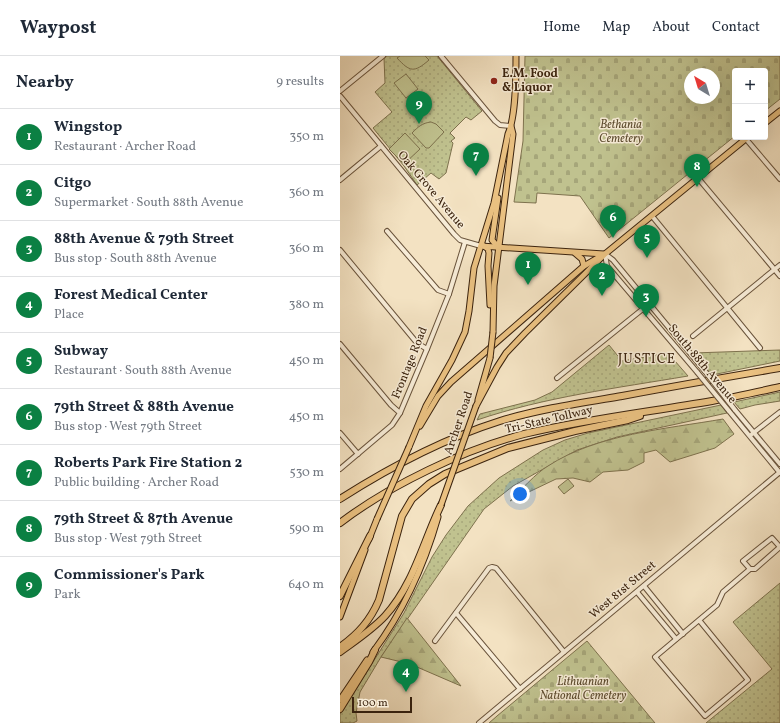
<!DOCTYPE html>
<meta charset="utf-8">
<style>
body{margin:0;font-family:Vollkorn,serif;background:#f2f2f3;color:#1f2937}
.controls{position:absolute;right:12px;top:12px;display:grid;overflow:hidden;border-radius:4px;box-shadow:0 4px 16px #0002}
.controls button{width:36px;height:36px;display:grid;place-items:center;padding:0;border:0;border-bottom:1px solid #e0e1e3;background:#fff;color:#1f2937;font:20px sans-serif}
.compass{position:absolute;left:344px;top:12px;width:36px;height:36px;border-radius:50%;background:#fff;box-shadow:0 4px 16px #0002;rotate:322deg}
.scale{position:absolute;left:12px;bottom:10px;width:60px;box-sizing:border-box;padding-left:4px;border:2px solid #3b230e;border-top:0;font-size:11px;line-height:14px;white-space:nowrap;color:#3b230e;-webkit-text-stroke:3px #f7ecd7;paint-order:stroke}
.you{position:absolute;left:180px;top:438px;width:14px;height:14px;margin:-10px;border:3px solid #fff;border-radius:50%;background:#1a73e8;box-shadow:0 0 0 6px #1a73e833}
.badge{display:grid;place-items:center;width:26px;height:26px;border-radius:50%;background:#0b8043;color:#fff;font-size:13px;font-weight:700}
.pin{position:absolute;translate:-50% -33px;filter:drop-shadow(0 1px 2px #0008)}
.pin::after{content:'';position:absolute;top:21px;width:14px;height:12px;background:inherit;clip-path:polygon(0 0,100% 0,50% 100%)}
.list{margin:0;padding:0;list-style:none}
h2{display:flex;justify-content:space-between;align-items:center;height:52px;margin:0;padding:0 16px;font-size:17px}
h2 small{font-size:13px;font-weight:400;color:#747a83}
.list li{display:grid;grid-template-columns:26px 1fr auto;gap:12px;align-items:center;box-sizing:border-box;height:56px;padding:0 16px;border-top:1px solid #e0e1e3}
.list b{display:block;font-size:15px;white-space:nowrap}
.list p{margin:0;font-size:13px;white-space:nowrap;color:#747a83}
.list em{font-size:13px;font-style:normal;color:#747a83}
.map{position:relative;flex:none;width:440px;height:667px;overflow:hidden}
header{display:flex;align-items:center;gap:24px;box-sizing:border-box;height:56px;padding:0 20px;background:#fff;border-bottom:1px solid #e0e1e3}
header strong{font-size:19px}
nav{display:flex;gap:22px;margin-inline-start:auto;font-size:14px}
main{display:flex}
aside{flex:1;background:#fff}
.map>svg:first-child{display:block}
</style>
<header>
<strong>Waypost</strong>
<nav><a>Home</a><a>Map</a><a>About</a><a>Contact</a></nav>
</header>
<main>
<aside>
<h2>Nearby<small>9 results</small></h2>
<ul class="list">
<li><span class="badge">1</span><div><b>Wingstop</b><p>Restaurant · Archer Road</p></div><em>350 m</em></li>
<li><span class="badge">2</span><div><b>Citgo</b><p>Supermarket · South 88th Avenue</p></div><em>360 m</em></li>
<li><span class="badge">3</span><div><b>88th Avenue &amp; 79th Street</b><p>Bus stop · South 88th Avenue</p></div><em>360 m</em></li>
<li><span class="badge">4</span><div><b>Forest Medical Center</b><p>Place</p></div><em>380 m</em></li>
<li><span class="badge">5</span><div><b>Subway</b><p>Restaurant · South 88th Avenue</p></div><em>450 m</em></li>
<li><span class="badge">6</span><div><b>79th Street &amp; 88th Avenue</b><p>Bus stop · West 79th Street</p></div><em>450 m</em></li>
<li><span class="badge">7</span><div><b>Roberts Park Fire Station 2</b><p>Public building · Archer Road</p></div><em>530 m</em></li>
<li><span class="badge">8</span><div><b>79th Street &amp; 87th Avenue</b><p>Bus stop · West 79th Street</p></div><em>590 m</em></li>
<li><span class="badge">9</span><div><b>Commissioner's Park</b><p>Park</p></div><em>640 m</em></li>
</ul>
</aside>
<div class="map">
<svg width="440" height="667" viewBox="0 0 440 667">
<defs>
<pattern id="grass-dots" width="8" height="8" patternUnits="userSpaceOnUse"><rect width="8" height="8" fill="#c0c28f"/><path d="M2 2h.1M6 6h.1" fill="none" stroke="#a6a67a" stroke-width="1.8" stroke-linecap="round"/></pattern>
<pattern id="forest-firs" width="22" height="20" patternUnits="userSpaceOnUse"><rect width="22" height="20" fill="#c0c28f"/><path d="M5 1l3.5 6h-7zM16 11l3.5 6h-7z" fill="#a6a67a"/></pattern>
<pattern id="cemetery-stones" width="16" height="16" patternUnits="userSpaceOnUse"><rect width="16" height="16" fill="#c0c28f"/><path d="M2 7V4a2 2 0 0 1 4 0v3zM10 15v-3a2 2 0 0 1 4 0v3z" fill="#a6a67a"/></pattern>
</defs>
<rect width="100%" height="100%" fill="#f3e2c2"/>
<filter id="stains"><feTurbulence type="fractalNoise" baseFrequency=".005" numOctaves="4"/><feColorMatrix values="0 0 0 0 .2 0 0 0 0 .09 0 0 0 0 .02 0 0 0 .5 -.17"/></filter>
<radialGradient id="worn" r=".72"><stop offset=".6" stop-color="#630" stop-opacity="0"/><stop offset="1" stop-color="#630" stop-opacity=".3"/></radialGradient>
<!-- grass -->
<g fill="url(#grass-dots)" stroke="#7e724e">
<path d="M47,0H97L142,55L131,64L126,61L110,77L115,82L111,85L113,87L106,117L99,123L91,117L77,129L64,110L33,72L52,56L35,36L45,27L44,2Z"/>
<path d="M269,289L282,305L328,297L348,320C277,332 205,341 137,364L140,358L195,344L212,336Z"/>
<path d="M440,294V305L372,319L353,297Z"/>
<path d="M440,336V345L415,349L400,353L394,346Z"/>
<path d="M381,349L387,357L277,381L237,394L173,430L144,453L41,601L20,636L16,657L17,665L13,667H0V658L64,557L92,501L106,479L128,450L159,422L203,394L225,384L248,377Z"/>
<path d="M440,527V667H366L432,613L393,566Z"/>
</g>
<!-- forest -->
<g fill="url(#forest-firs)" stroke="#7e724e">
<path d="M383,363L394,378L375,392L330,406L316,394L304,397V406L288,414L263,416L250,426L233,422L216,423L170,445C180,435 196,417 208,410C257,378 326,373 383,363Z"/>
<path d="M67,562L121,630L70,608L41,601Z"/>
</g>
<!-- cemetery -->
<g fill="url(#cemetery-stones)" stroke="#7e724e" fill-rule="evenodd">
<path d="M185,0H440V43L425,55V15H395V80L269,182L240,140L197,137L196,147L174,146L183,85ZM350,18H374V42H350Z"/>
<path d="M247,585L315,667H149L157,660Z"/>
</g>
<!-- garden -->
<g fill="#c0c28f" stroke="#7e724e">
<path d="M60,0H85L89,4C74,17 70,16 57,2Z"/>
<path d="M66,18L78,33L66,42L54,27Z"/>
<path d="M91,66L96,68L104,76L89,92H86L72,77C78,71 82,67 91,66Z"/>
<path d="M65,77L80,93L64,108L49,93Z"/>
<path d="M228,423L234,430L224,438L218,431Z"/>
</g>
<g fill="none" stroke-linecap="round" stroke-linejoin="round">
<defs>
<g id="minor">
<path d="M101,0L155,65L160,69L171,70"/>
<path d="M0,35L43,0"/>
<path d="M0,40L114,178L120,184L141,190"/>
<path d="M406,83L440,123"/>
<path d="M358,122L440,220"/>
<path d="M0,124L41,90"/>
<path d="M312,160L420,292"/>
<path d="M47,175L98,234L109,238"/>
<path d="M0,194L77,287L87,293"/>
<path d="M265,198L273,204L364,314"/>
<path d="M265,198L267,210L357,316"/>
<path d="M353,280L440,209"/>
<path d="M0,288L51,349L60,357"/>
<path d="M217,322L309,248"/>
<path d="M395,354L440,408"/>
<path d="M389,355L440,417"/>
<path d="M0,377L18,398"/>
<path d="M412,378L440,356"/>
<path d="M0,413L52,369L60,357L87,293L109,238L125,186"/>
<path d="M410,513L403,505L432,482L440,491"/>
<path d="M304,530L343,578"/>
<path d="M297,536L336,583"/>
<path d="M116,557L180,633"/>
<path d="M359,564L408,624L365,660L315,601L377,549L383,536L410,513H415L440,491"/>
<path d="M95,585L149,512L152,511L156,512L224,596"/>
<path d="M139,667L440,416"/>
</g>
<g id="major">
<path d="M425,67L440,55"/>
<path d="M158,142L152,184L158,191"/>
<path d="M141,190L264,198"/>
<path d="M144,190L148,193L149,197L148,210L150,249"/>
<path d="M235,197L242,203L244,210"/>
<path d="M153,276L154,230L173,78L171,70"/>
<path d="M138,344L150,302"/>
<path d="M136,350L157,311L166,297L185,277L265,198L408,81"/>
<path d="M80,370L98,340L111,326L244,210L261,200"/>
<path d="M69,391L86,350L112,304L125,276L129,255L134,212L154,147L168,78C176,60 176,21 176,0"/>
<path d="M29,483L37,463"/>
<path d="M0,561L25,494"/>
<path d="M33,596C63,556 84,510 98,461"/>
<path d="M0,644L27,604"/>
</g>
<g id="highway">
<path d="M0,443C50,411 103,383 160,365C200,353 241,347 282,340C335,330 387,321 440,312"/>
<path d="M0,467C50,429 123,394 184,378C246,363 309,356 372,345C395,341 417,336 440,331"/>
<path d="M0,540L30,480"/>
<path d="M0,591C18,578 30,565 39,544L62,460L72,443L89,428L105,418L168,392L235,375L288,364L300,360"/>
<path d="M0,596C15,585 32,574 45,560C74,528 83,486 101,449"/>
<path d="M0,653L29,606L35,594"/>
</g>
</defs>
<!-- minor casing -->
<use href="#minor" stroke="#69533b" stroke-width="6"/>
<!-- major casing -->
<use href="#major" stroke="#3b230e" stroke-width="7"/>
<!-- highway casing -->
<use href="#highway" stroke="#3b230e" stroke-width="8"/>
<!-- minor -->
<use href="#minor" stroke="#f7ecd7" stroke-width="4"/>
<!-- major -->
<use href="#major" stroke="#eac181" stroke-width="5"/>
<!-- highway -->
<use href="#highway" stroke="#eac181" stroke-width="6"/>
<defs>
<g id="minor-bridge">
<path d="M364,314L395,354"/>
<path d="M357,316L389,355"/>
</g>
<g id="major-bridge">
<path d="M150,302L153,276"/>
<path d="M101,449L136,350"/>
<path d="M37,463L69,391"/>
</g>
</defs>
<!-- minor-bridge casing -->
<use href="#minor-bridge" stroke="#69533b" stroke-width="6" stroke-linecap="butt"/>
<!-- major-bridge casing -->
<use href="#major-bridge" stroke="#3b230e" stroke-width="7" stroke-linecap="butt"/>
<!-- minor-bridge -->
<use href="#minor-bridge" stroke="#f7ecd7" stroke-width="4"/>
<!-- major-bridge -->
<use href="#major-bridge" stroke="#eac181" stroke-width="5"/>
</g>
<!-- markers -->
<circle fill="#8f2418" stroke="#f7ecd7" stroke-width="1.5" cx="154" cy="25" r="4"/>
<g text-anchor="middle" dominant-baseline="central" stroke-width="3" stroke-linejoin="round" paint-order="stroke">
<!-- poi labels -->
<g font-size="12" font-weight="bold" fill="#3b230e" stroke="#f7ecd7" text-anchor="start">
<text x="162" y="18">E.M. Food<tspan x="162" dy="14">&amp; Liquor</tspan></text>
</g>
<!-- park labels -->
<g font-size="12" font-style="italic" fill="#5c4b2e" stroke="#f7ecd7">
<text x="281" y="69">Bethania<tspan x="281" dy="14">Cemetery</tspan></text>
<text x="243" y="626">Lithuanian<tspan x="243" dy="14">National Cemetery</tspan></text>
</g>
<!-- street labels -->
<g font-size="12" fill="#3b230e" stroke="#f7ecd7">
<text transform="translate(91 134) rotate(50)">Oak Grove Avenue</text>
<text transform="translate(70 307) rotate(-68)">Frontage Road</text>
<text transform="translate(362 308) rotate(50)">South 88th Avenue</text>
<text transform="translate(209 364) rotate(-13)">Tri-State Tollway</text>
<text transform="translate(119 367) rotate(-71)">Archer Road</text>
<text transform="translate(283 534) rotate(-40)">West 81st Street</text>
</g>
<!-- quarter labels -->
<g font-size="14" letter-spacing="1" fill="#3b230e" stroke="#f7ecd7">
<text x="307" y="303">JUSTICE</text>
</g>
</g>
<rect width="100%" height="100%" filter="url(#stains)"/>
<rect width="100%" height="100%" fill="url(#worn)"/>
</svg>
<div class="controls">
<button>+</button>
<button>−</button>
</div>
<svg class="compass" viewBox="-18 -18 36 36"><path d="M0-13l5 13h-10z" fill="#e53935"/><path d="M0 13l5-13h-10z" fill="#747a83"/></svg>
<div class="scale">100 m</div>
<div class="you"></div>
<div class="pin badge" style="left:188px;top:229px">1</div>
<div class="pin badge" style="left:262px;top:240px">2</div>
<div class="pin badge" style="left:306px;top:261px">3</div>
<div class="pin badge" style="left:66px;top:636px">4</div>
<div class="pin badge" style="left:307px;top:202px">5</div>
<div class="pin badge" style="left:273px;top:182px">6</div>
<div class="pin badge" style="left:136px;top:120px">7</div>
<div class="pin badge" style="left:357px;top:131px">8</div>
<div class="pin badge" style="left:79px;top:68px">9</div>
</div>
</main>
